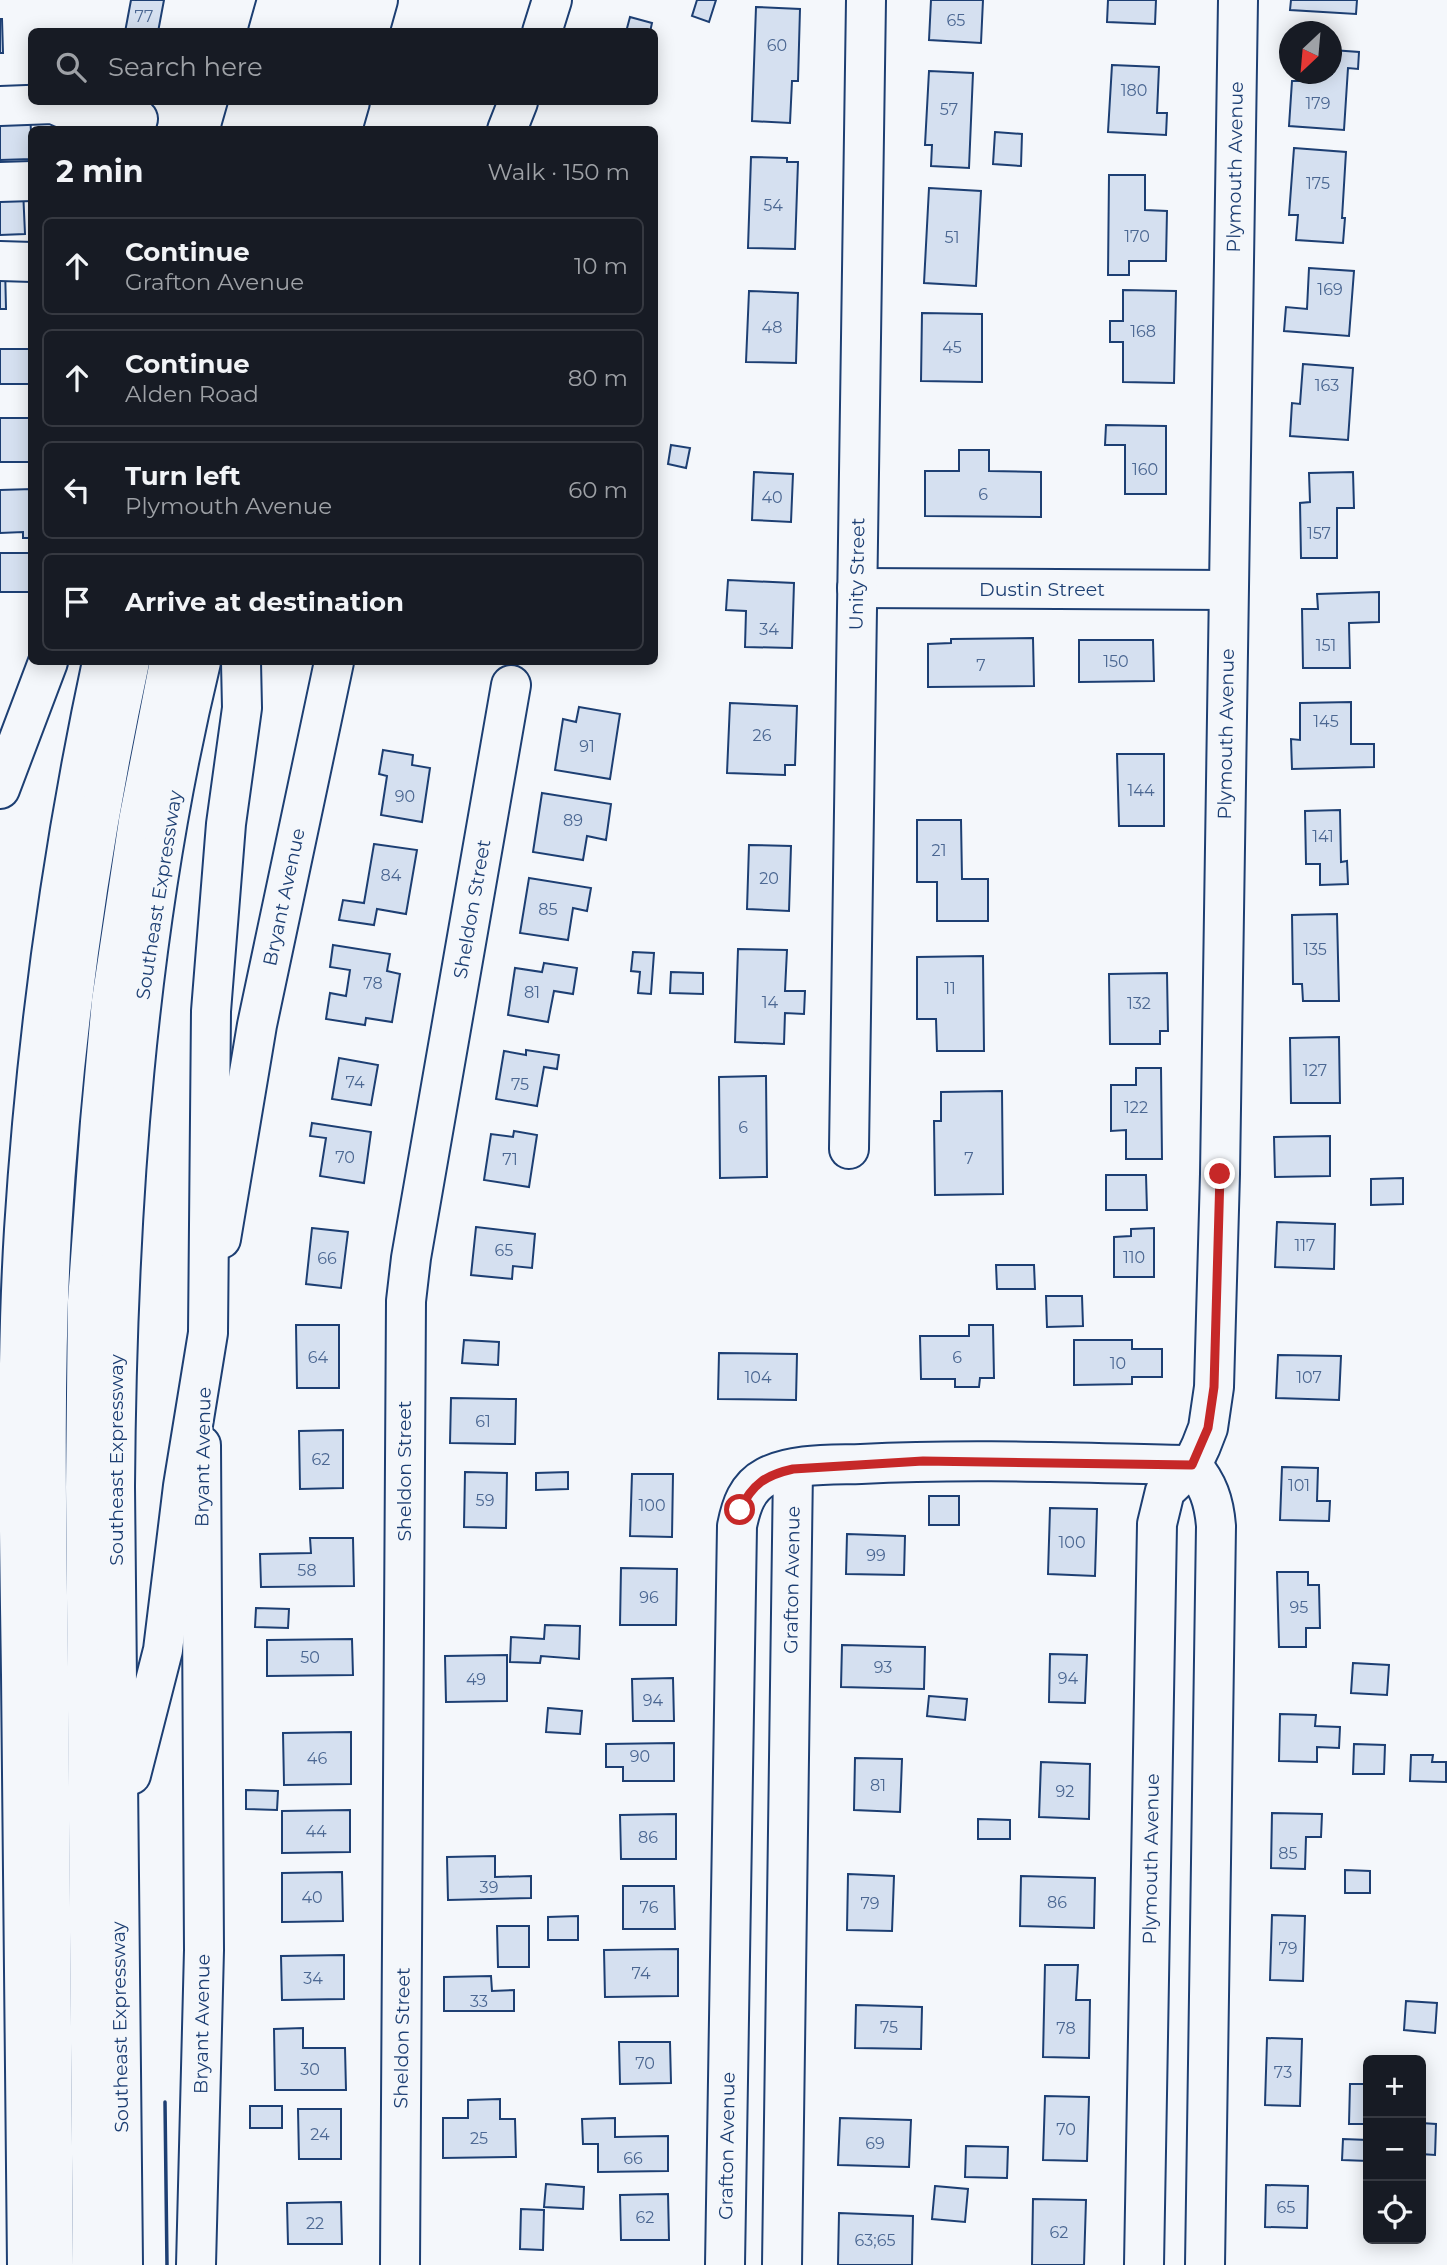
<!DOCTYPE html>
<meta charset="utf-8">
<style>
body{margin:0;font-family:Montserrat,sans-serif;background:#20242c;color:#f1f3f6}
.controls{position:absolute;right:21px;bottom:21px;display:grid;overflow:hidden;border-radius:10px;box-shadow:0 4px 18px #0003}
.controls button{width:63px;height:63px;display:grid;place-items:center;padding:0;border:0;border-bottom:2px solid #363941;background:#171b24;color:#f1f3f6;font:35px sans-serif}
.compass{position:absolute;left:1279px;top:21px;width:63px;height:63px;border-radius:50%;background:#171b24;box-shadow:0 4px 18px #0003;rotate:206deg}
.stop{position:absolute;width:21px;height:21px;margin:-16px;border:5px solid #c62828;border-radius:50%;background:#fff}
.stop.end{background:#c62828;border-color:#fff;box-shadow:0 2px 7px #0008}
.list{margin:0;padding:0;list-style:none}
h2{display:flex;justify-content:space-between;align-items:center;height:91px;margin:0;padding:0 28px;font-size:30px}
h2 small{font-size:23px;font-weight:400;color:#9ea1a6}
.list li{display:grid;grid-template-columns:46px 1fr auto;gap:21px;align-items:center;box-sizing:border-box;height:98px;margin:0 14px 14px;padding:0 14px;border:2px solid #363941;border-radius:10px}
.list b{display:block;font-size:26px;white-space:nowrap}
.list p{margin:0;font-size:23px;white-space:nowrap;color:#9ea1a6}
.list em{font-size:23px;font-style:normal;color:#9ea1a6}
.icon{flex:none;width:38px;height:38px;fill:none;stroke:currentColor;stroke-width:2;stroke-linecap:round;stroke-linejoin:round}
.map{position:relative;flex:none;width:1447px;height:2265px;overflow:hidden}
.search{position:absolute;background:#171b24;box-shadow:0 4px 18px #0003;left:28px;top:28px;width:630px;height:77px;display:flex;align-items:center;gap:18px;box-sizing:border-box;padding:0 24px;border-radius:10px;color:#9ea1a6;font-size:26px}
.panel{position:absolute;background:#171b24;box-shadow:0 4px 18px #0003;left:28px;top:126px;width:630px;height:539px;border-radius:10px}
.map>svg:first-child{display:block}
</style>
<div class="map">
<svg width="1447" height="2265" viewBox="0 0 1447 2265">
<rect width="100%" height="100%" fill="#f4f7fb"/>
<!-- building -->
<g fill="#d5e0f0" stroke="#1d3f73" stroke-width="2">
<path d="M131,0H164L158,32H125Z"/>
<path d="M697,0H716L709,22L692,16Z"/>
<path d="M931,0H983L981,43L929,40Z"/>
<path d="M1108,0H1156L1155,24L1107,22Z"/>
<path d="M1291,0H1357L1356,14L1290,10Z"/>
<path d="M756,7L800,9L798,81H792L790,123L752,121Z"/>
<path d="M630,17L652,23L650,32H626Z"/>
<path d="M0,19H2L3,53H0Z"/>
<path d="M1332,50L1359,52L1358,69L1348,68L1344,130L1289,126L1292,81H1301V74H1332Z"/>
<path d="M1112,65L1159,67L1157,113H1167L1166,135L1108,132Z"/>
<path d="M929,71L973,73L969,168L931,166L932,145H925Z"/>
<path d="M30,108L32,159L0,160V109Z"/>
<path d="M995,132L1022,134L1021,166L993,164Z"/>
<path d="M1294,148L1346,152L1342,218H1345L1343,243L1296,240L1298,215H1289Z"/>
<path d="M751,157L787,158V162H798L795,249L748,248Z"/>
<path d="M1109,175H1145V210L1167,211L1166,261H1129V275H1108Z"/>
<path d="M929,188L981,191L976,286L924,283Z"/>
<path d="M23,189L25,234L0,235V190Z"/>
<path d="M0,266H5L6,309H0Z"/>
<path d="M1309,268L1354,271L1349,336L1284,331L1286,307L1307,309Z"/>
<path d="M1123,290L1176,291L1174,383L1123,382V342H1110V321H1123Z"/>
<path d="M749,291L798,293L796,363L746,362Z"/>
<path d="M922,313L982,314V382L921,381Z"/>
<rect x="0" y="349" width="32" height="35"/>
<path d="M1303,364L1353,368L1348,440L1290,436L1292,403L1300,404Z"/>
<rect x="0" y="418" width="32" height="44"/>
<path d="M1106,425L1166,426V494H1125V445H1105Z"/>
<path d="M671,445L690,448L686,468L668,464Z"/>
<path d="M959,450H989V471L1041,472V517L925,516V471H959Z"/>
<path d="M754,472L793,474L791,522L752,520Z"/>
<path d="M1353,472L1354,508H1337V558H1301L1300,503L1310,502L1309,473Z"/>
<path d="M32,489V538H23V532L0,533V490Z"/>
<rect x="0" y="553" width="32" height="39"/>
<path d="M728,580L794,583L792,648L745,647L746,611L726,610Z"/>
<path d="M1379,592V622L1349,623L1350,668H1303L1302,609H1318L1317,594Z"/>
<path d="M1033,638L1034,686L928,687V644L951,643V639Z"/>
<path d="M1079,640H1153L1154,681L1079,682Z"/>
<path d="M1351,702V744H1374V767L1292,769L1291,739L1300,740V703Z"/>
<path d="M730,703L797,706L795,765H785V775L727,773Z"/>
<path d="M579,707L620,714L610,779L555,770L563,719L576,722Z"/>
<path d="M383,750L413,755L412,765L430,768L422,822L381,815L387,776L379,774Z"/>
<path d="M1117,754H1164V826H1119Z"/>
<path d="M542,793L611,804L606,840L587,836L583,860L533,852Z"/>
<path d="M1340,810L1341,862L1347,861L1348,884L1320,885V864H1306L1305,811Z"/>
<path d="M917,820H961L962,879H988V921H937V882H917Z"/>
<path d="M374,844L417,850L406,914L377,909L374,925L339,920L343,900L364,903Z"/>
<path d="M749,845L791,846L789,911L747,909Z"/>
<path d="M529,878L591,888L587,911L573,908L568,940L520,933Z"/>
<path d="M1337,914L1339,1001H1303L1302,984H1293L1292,915Z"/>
<path d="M333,945L390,954L387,971L400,974L392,1022L366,1018L365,1025L326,1019L330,993L346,996L350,970L330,967Z"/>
<path d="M738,949L787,950L785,991H805L804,1014L785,1013L784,1044L735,1042Z"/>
<path d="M633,952L654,953L651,994L638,993L640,972L631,971Z"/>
<path d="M983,956L984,1051H937L936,1019H917V957Z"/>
<path d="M544,963L577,968L573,994L554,991L548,1022L508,1015L515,968L542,972Z"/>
<path d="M671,972L703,973V994L670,993Z"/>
<path d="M1167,973L1168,1031H1160V1044H1110L1109,974Z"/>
<path d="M1339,1037L1340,1103H1291L1290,1038Z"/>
<path d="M526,1050L559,1055L557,1069L544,1067L537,1106L496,1099L504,1051L526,1055Z"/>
<path d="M339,1058L378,1065L371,1105L332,1099Z"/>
<path d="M1136,1068H1161L1162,1159H1126V1130L1111,1131V1085H1136Z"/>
<path d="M766,1076L767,1177L720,1178L719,1077Z"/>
<path d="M1002,1091L1003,1194L935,1195L934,1121H941V1092Z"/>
<path d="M312,1123L371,1132L364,1183L320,1176L326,1138L310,1136Z"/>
<path d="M514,1131L537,1135L529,1187L484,1180L491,1134L513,1137Z"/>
<path d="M1330,1136V1176L1275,1177L1274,1137Z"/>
<path d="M1106,1175H1146L1147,1210H1106Z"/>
<path d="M1403,1178V1204L1371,1205V1179Z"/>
<path d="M1277,1222L1335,1224L1334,1269L1275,1267Z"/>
<path d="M476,1227L535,1234L532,1268L513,1266L512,1279L471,1275Z"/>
<path d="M312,1228L348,1232L341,1288L306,1284Z"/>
<path d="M1154,1228V1277H1114V1237L1131,1236V1229Z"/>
<path d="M996,1265H1034L1035,1289H997Z"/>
<path d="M1046,1296H1082L1083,1326L1047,1327Z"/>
<path d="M296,1325H339V1388H297Z"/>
<path d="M969,1325H993L994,1378H980L979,1387H955V1379H921L920,1336H969Z"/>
<path d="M464,1340L499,1342L498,1365L462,1363Z"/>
<path d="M1074,1340H1132V1349H1162V1377H1132V1384L1074,1385Z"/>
<path d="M719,1353L797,1354L796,1400L718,1399Z"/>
<path d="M1278,1355L1341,1356L1339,1400L1276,1398Z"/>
<path d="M451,1398L516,1399L515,1444L450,1443Z"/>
<path d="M343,1430V1488L300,1489L299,1431Z"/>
<path d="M1282,1467L1318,1468L1317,1501H1330L1329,1521L1280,1520Z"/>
<path d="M465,1472L507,1473L506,1528L464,1527Z"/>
<path d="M568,1472V1489L536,1490V1473Z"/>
<path d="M632,1474H673L672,1537L630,1536Z"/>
<rect x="929" y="1496" width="30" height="29"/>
<path d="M1050,1508L1097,1509L1095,1576L1048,1574Z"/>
<path d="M847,1534L905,1536L904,1575L846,1574Z"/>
<path d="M310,1538H353L354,1586L261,1587L260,1554L311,1553Z"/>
<path d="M621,1568L677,1569L676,1625H620Z"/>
<path d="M1277,1572H1308V1585H1319L1320,1628H1306V1647H1279Z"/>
<path d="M256,1608L289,1609L288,1628L255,1627Z"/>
<path d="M545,1625L580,1626L579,1659L541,1656L540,1663L510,1662L511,1637L544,1639Z"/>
<path d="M352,1639L353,1675L267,1676V1640Z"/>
<path d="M842,1645L925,1647L924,1689L841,1687Z"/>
<path d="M1050,1654L1087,1655L1085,1703L1049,1702Z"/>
<path d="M507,1655V1701L446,1702L445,1656Z"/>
<path d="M1353,1663L1389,1665L1387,1695L1351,1693Z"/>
<path d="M673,1678L674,1721H633L632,1679Z"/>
<path d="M929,1696L967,1699L965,1720L927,1716Z"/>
<path d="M548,1708L582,1711L580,1734L546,1732Z"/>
<path d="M1280,1714L1316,1715L1315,1726L1340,1727L1339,1748L1317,1747V1762L1279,1761Z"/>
<path d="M351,1732V1784L284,1785L283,1733Z"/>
<path d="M674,1743V1781H623V1767H606V1744Z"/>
<path d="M1354,1744L1385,1745L1384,1774H1353Z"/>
<path d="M1411,1755H1433L1432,1762H1446V1782L1410,1781Z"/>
<path d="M855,1758L902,1759L900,1812L854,1810Z"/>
<path d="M1041,1762L1090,1764L1089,1819L1039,1817Z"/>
<path d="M246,1790L278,1791L277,1810L246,1809Z"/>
<path d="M350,1810V1852L282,1853V1811Z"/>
<path d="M1272,1813L1322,1814L1321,1837H1306L1305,1869L1271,1868Z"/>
<path d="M676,1814V1859H621L620,1815Z"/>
<path d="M978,1819L1010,1820V1839H978Z"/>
<path d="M495,1856V1877L531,1876V1898L448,1900L447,1857Z"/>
<path d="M1345,1870L1370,1871V1893H1345Z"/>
<path d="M342,1872L343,1921L282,1922V1873Z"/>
<path d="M848,1874L894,1876L892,1931L847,1930Z"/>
<path d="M1021,1876L1095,1878L1094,1928L1020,1926Z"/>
<path d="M623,1886H674L675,1929H623Z"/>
<path d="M1272,1915L1305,1916L1303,1981L1270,1980Z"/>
<path d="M578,1916V1940H548V1917Z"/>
<path d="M497,1926H529V1967H498Z"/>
<path d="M678,1949V1996L605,1997L604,1950Z"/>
<path d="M344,1955V1999L282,2000L281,1956Z"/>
<path d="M1045,1965H1078L1076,2000H1090L1089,2058L1043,2057Z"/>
<path d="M491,1976L492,1991L514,1990V2011H444V1977Z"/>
<path d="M1406,2001L1437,2003L1435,2033L1404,2030Z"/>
<path d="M856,2005L922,2007L921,2049L855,2048Z"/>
<path d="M303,2028V2048H345L346,2090H275L274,2029Z"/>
<path d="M1267,2038L1302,2039L1300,2106L1265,2105Z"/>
<path d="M619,2042H670L671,2083L620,2084Z"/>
<path d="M1350,2084H1368V2124H1349Z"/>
<path d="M1045,2096L1089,2097L1087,2161L1043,2160Z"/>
<path d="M500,2099V2119H515L516,2157L443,2158V2118H468V2100Z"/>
<rect x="250" y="2106" width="32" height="22"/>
<path d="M298,2109H341V2159H299Z"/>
<path d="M615,2118V2137L668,2136V2171L598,2172V2144H583L582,2119Z"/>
<path d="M840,2118L911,2120L909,2167L838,2165Z"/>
<path d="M1421,2123L1436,2124L1435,2155L1421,2154Z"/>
<path d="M1343,2139L1368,2140V2161L1342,2160Z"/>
<path d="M966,2146L1008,2147L1007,2178L965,2177Z"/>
<path d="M546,2184L584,2187L583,2209L544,2207Z"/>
<path d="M1266,2185L1308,2186L1307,2228L1265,2227Z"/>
<path d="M935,2186L968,2189L965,2222L932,2219Z"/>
<path d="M668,2194L669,2240H621L620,2195Z"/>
<path d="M1033,2199L1086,2200L1084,2265H1032Z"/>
<path d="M341,2202L342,2244H288L287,2203Z"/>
<path d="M521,2209L544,2210L543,2250L520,2249Z"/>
<path d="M839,2213L913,2216L912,2265H838Z"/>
</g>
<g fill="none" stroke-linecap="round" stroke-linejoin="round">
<defs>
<g id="minor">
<path d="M0,106L53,104L93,121L138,119"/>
<path d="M0,182L32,181"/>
<path d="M0,261L32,262"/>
<path d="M857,588L1228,590"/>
<path d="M849,1149L866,0"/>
<path d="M1192,1465C1208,1484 1214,1501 1216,1526L1205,2265"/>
<path d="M400,2265L406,1301L411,1258L511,685"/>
<path d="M725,2265L737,1526C741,1506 747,1487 766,1477C793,1463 831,1465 861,1464C971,1458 1082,1463 1192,1465"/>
<path d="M782,2265L793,1469"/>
<path d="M1144,2265L1157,1524L1165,1491L1192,1465L1201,1446L1208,1428L1214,1387L1220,1174L1238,0"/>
</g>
<g id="major">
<path d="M542,32L552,0"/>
<path d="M507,130L518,102"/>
<path d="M221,1239L257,1025L334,662"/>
<path d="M196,2265L204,1950L201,1445"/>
</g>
<g id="highway">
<path d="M268,32L277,0"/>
<path d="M300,32L309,0"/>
<path d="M335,32L344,0"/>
<path d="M369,32L378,0"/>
<path d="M241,130L249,102"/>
<path d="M272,130L280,102"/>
<path d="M308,130L316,102"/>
<path d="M342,130L350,102"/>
<path d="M0,789L48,662"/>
<path d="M131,1775L163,1650L183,1486L208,1333L211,1011L226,824L242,708L241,662"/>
<path d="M27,2265C25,2068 23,1871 21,1675C19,1526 15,1378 24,1230C36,1039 62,848 102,662"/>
<path d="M54,2265C52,2066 51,1866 49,1667C47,1521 44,1375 52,1230C63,1039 90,848 130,662"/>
<path d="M92,2265L85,1487L87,1301L100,1122L111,1001L138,821L169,662"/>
<path d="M123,2265L115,1487C117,1210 136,931 201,662"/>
</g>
</defs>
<!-- minor casing -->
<use href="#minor" stroke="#1d3f73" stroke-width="42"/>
<!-- major casing -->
<use href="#major" stroke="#1d3f73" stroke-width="42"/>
<!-- highway casing -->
<use href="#highway" stroke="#1d3f73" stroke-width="42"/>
<!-- minor -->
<use href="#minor" stroke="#f4f7fb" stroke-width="38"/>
<!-- major -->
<use href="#major" stroke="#f4f7fb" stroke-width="38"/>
<!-- highway -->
<use href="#highway" stroke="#f4f7fb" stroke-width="38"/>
<!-- wall -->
<path stroke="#1d3f73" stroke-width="3.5" d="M165,2102L167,2265"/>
</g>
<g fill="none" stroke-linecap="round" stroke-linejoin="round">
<!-- route -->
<path stroke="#c62828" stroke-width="9" d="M740,1510C752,1484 766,1475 793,1469L923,1461L1192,1465L1208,1428L1214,1387L1220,1174"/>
</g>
<g text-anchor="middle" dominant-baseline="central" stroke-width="5" stroke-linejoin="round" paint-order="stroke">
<!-- number labels -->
<g font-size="16" fill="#4b6792">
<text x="144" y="16">77</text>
<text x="956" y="20">65</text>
<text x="777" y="45">60</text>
<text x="1134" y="90">180</text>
<text x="1318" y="103">179</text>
<text x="949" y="109">57</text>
<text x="1318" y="183">175</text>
<text x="773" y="205">54</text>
<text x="1137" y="236">170</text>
<text x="952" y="237">51</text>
<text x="1330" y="289">169</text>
<text x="772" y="327">48</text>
<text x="1143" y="331">168</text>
<text x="952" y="347">45</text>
<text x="1327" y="385">163</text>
<text x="1145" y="469">160</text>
<text x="983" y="494">6</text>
<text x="772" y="497">40</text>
<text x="1319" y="533">157</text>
<text x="769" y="629">34</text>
<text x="1326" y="645">151</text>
<text x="1116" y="661">150</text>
<text x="981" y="665">7</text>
<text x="1326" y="721">145</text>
<text x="762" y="735">26</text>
<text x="587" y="746">91</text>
<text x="1141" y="790">144</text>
<text x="405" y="796">90</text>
<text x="573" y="820">89</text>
<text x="1323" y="836">141</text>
<text x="939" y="850">21</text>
<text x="391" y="875">84</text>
<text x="769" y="878">20</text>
<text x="548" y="909">85</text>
<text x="1315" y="949">135</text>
<text x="373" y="983">78</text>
<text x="950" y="988">11</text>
<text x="532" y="992">81</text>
<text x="770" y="1002">14</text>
<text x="1139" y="1003">132</text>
<text x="1315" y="1070">127</text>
<text x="355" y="1082">74</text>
<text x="520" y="1084">75</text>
<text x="1136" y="1107">122</text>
<text x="743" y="1127">6</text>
<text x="345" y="1157">70</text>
<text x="969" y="1158">7</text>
<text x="510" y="1159">71</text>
<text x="1305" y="1245">117</text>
<text x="504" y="1250">65</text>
<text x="1134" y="1257">110</text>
<text x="327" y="1258">66</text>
<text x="318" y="1357">64</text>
<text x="957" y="1357">6</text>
<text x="1118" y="1363">10</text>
<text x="758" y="1377">104</text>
<text x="1309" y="1377">107</text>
<text x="483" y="1421">61</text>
<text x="321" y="1459">62</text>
<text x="1299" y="1485">101</text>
<text x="485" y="1500">59</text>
<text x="652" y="1505">100</text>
<text x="1072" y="1542">100</text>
<text x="876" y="1555">99</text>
<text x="307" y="1570">58</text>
<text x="649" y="1597">96</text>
<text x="1299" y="1607">95</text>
<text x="310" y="1657">50</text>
<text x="883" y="1667">93</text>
<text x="1068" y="1678">94</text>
<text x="476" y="1679">49</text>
<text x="653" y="1700">94</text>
<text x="640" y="1756">90</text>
<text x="317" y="1758">46</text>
<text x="878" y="1785">81</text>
<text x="1065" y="1791">92</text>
<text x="316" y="1831">44</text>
<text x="648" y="1837">86</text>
<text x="1288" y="1853">85</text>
<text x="489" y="1887">39</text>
<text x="312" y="1897">40</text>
<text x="1057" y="1902">86</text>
<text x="870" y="1903">79</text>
<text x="649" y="1907">76</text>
<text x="1288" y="1948">79</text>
<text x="641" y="1973">74</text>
<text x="313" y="1978">34</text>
<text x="479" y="2001">33</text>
<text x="889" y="2027">75</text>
<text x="1066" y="2028">78</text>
<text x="645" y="2063">70</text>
<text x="310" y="2069">30</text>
<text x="1283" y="2072">73</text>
<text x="1066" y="2129">70</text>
<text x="320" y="2134">24</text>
<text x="479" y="2138">25</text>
<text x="875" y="2143">69</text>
<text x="633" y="2158">66</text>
<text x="1286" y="2207">65</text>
<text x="645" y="2217">62</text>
<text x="315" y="2223">22</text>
<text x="1059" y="2232">62</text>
<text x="875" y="2240">63;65</text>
</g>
<!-- street labels -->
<g font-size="19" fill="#1d3f73" stroke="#f4f7fb">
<text transform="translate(1235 167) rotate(-89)">Plymouth Avenue</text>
<text transform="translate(857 574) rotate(-89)">Unity Street</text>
<text x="1042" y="589">Dustin Street</text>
<text transform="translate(1226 734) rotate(-89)">Plymouth Avenue</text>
<text transform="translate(159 895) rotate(-81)">Southeast Expressway</text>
<text transform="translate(284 897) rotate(-78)">Bryant Avenue</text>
<text transform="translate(472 909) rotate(-80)">Sheldon Street</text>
<text transform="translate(203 1457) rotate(-89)">Bryant Avenue</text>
<text transform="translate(116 1460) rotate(-90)">Southeast Expressway</text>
<text transform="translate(404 1471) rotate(-90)">Sheldon Street</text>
<text transform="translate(792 1580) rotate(-89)">Grafton Avenue</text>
<text transform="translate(1151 1859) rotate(-89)">Plymouth Avenue</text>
<text transform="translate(202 2024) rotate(-89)">Bryant Avenue</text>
<text transform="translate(120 2027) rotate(-91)">Southeast Expressway</text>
<text transform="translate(402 2038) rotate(-89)">Sheldon Street</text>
<text transform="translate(727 2146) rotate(-89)">Grafton Avenue</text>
</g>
</g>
</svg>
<div class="controls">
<button>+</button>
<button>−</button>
<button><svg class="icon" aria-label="locate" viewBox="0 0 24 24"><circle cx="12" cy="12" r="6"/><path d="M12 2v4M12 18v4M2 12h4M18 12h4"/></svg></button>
</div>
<svg class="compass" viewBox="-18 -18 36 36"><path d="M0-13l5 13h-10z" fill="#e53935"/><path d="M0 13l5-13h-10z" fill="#9ea1a6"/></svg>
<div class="stop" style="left:740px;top:1510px"></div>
<div class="stop end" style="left:1220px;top:1174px"></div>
<div class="search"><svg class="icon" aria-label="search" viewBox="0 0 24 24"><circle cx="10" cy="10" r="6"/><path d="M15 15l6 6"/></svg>Search here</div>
<section class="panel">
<h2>2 min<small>Walk · 150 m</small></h2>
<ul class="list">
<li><svg class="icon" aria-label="ahead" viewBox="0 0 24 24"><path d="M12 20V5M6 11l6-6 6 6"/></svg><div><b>Continue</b><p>Grafton Avenue</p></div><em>10 m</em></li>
<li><svg class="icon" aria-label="ahead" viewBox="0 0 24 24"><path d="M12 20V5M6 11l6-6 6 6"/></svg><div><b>Continue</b><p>Alden Road</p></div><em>80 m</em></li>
<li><svg class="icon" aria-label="left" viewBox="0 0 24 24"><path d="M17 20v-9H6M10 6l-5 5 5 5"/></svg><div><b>Turn left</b><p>Plymouth Avenue</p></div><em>60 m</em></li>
<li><svg class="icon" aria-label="arrive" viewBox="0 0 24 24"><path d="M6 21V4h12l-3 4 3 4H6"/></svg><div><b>Arrive at destination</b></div></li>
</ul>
</section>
</div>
